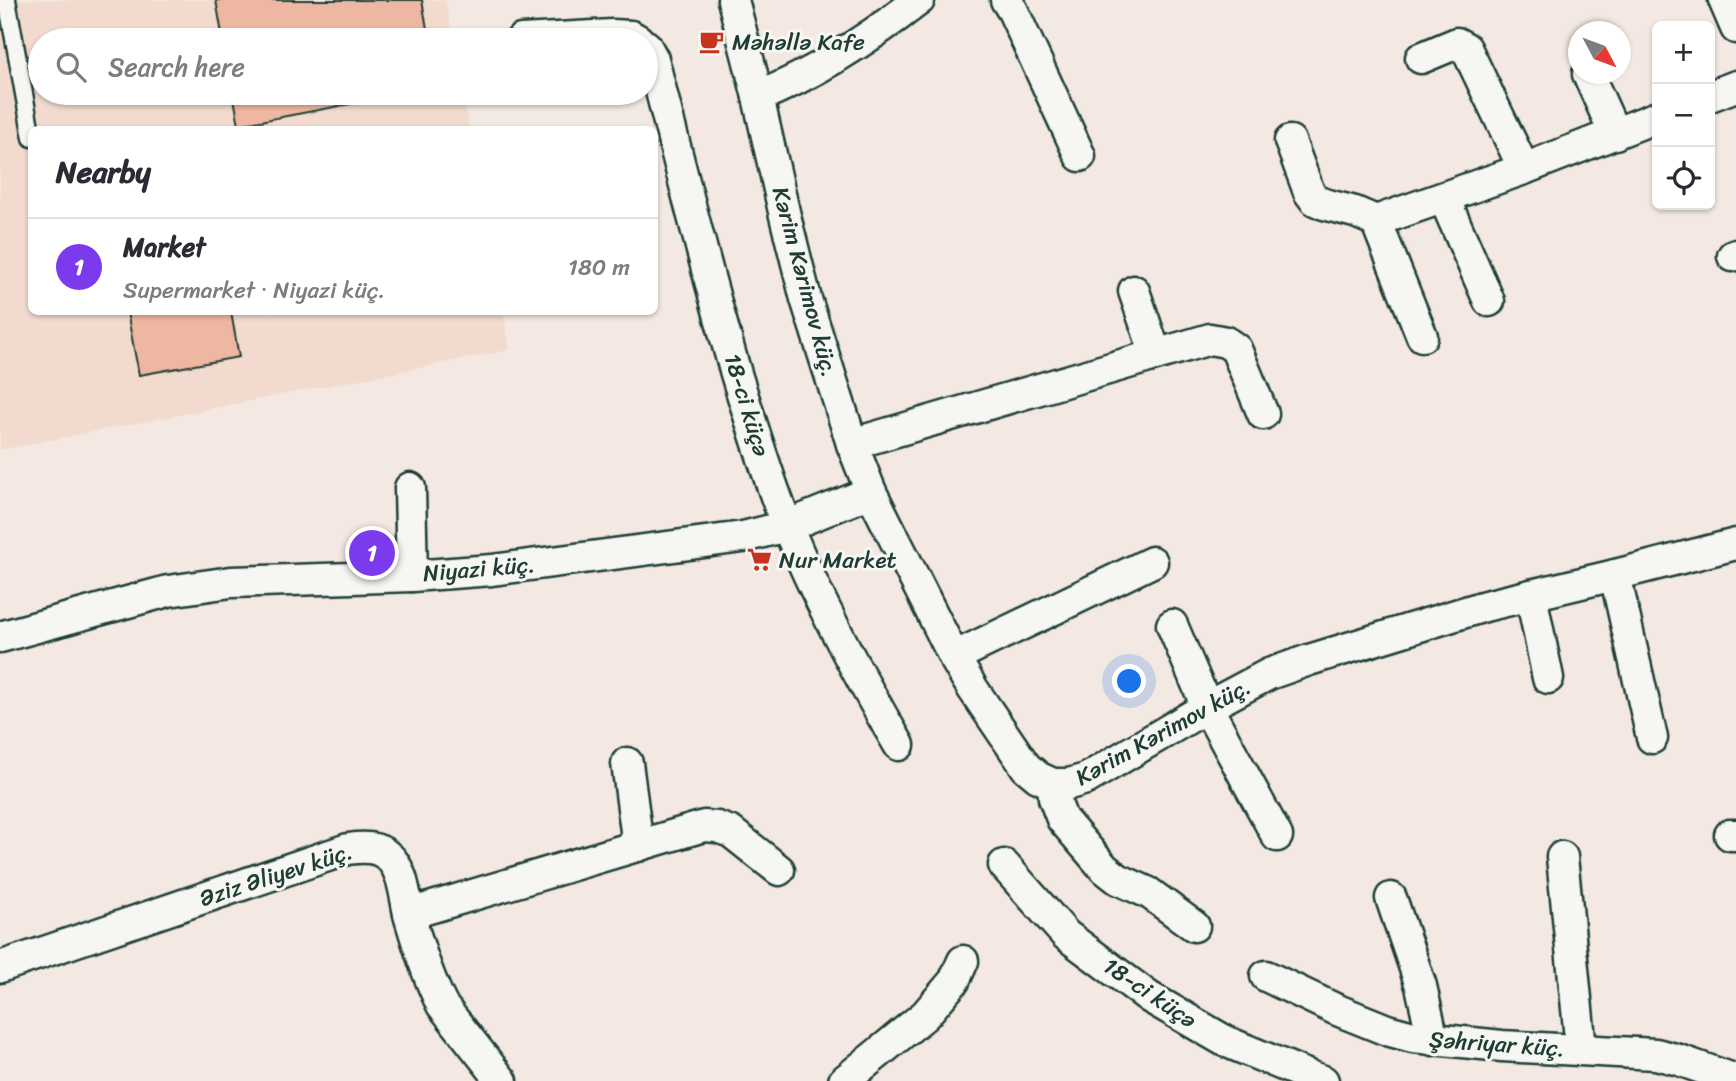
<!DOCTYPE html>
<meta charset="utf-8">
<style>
body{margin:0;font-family:Sriracha,sans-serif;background:#f2f2f3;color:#2b2b33}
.controls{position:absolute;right:21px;top:21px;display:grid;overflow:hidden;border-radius:10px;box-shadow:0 2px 5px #0004}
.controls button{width:63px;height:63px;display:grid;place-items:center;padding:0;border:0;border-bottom:2px solid #e1e1e2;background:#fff;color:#2b2b33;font:35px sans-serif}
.compass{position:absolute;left:1568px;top:21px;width:63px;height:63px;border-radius:50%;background:#fff;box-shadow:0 2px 5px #0004;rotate:131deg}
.you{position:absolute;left:1130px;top:682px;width:24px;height:24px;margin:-18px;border:5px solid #fff;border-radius:50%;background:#1a73e8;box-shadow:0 0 0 10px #1a73e833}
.badge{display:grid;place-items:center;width:46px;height:46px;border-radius:50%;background:#7c3aed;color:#fff;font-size:23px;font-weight:700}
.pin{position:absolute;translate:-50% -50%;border:4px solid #fff;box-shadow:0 2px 7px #0006}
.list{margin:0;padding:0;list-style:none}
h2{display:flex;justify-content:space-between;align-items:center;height:91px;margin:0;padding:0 28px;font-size:30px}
h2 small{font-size:23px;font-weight:400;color:#7c7c81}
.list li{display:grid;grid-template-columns:46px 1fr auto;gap:21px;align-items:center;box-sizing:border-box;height:98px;padding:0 28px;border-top:2px solid #e1e1e2}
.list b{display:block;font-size:26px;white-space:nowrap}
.list p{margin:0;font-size:23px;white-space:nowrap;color:#7c7c81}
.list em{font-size:23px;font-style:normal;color:#7c7c81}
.icon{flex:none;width:38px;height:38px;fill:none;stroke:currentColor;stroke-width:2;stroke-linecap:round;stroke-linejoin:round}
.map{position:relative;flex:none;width:1736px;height:1081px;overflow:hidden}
.search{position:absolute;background:#fff;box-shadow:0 2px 5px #0004;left:28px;top:28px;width:630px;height:77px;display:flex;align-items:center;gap:18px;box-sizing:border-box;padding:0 24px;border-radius:38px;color:#7c7c81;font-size:26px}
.panel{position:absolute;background:#fff;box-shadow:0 2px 5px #0004;left:28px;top:126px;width:630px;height:189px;border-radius:10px}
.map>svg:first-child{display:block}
</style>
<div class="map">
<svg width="1736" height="1081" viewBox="0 0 1736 1081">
<rect width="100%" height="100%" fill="#f4e9e2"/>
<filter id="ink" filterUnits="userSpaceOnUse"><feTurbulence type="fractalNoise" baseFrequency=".0143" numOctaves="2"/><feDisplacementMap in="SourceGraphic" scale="14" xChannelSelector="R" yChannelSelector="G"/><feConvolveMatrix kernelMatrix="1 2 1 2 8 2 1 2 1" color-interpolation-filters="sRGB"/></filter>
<g filter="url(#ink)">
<!-- built -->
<path fill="#f2dacf" d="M0,0H446L453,40H40V93H463L469,129L32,130V312H503L510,350L0,450Z"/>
<!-- building -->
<g fill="#eeb7a2" stroke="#1f3d34" stroke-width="2">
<path d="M216,0H422L429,40H223Z"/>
<path d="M233,93H408L239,125Z"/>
<path d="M127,312H231L239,357L139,375Z"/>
</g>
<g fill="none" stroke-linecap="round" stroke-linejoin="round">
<defs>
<path id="service" d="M7,0L32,138"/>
<g id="minor">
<path d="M733,0L758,97L785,216L806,299L852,444L871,492L954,657L973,689L1026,767L1038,777L1053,784H1069L1086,779L1207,707L1269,674L1309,660L1485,606L1615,575L1736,544"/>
<path d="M1006,0L1013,11L1080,156"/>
<path d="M1724,0L1736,28"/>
<path d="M521,40L612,35L631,36L638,40"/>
<path d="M646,46L653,59C680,166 706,272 737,377C753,428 768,479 788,528C819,603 858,675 899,745"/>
<path d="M1421,58L1457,43L1466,48L1524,169"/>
<path d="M1588,74L1615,134"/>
<path d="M1710,96L1736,86"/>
<path d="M758,97C816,73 870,38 919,0"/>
<path d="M1290,141L1309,192L1315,200L1324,204L1355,212L1376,221L1524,169L1657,117"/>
<path d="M1444,198L1489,301"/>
<path d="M1376,221L1422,336"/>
<path d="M1733,256L1736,255"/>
<path d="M1134,291L1156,355"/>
<path d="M852,444L1210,339L1226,342L1236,349L1263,414"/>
<path d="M410,488L412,576"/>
<path d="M1615,575L1652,738"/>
<path d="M1531,595L1548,678"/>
<path d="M1172,625L1207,707L1277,836"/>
<path d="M0,637L168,591L231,582L412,576L492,570L743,537L787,526L871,492"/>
<path d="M954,657L1152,562"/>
<path d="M627,763L638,846"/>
<path d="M1053,784L1054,798L1062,819L1104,868L1118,879L1149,893L1194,926"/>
<path d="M1730,835H1736"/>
<path d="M1562,857L1581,1049"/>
<path d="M1004,865L1066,935L1149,997L1225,1041L1309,1076L1323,1081"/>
<path d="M1391,898L1421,986L1433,1040"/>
<path d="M409,914L704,826L717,827L731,832L779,870"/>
<path d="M0,967L348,849C363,847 378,846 389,857C404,871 405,899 410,918C419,948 428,977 442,1005L502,1081"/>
<path d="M1266,976L1335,1009L1387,1030L1413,1037L1502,1046L1656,1054L1679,1060L1736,1080"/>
<path d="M844,1081L925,1015L954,981L963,961"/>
</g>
</defs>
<!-- service casing -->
<use href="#service" stroke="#1f3d34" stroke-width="21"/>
<!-- minor casing -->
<use href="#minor" stroke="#1f3d34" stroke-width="35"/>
<!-- service -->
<use href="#service" stroke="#f6f6f2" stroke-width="16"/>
<!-- minor -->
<use href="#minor" stroke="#f6f6f2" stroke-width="30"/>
</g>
</g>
<!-- icons -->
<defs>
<symbol id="cafe-bare" viewBox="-9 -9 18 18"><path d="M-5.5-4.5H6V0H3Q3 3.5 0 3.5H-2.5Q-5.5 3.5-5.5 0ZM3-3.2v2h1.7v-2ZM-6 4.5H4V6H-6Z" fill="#c8321e" stroke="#f6f6f2" stroke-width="2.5" paint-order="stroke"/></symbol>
<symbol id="supermarket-bare" viewBox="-9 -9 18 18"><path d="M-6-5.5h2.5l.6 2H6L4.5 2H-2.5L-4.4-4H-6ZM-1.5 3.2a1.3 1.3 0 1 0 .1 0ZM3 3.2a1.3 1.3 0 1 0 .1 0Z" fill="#c8321e" stroke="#f6f6f2" stroke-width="2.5" paint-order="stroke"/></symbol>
</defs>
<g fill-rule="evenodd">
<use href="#cafe-bare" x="694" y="24" width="35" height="35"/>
<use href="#supermarket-bare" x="742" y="542" width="35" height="35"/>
</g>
<g text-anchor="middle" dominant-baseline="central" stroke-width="6" stroke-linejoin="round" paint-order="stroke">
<!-- poi labels -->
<g font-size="23" fill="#1f3d34" stroke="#f6f6f2" text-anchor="start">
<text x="732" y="42">Məhəllə Kafe</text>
<text x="779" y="560">Nur Market</text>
</g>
<!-- street labels -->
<g font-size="23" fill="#1f3d34" stroke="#f6f6f2">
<text transform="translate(805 282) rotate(75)">Kərim Kərimov küç.</text>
<text transform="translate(747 405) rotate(73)">18-ci küçə</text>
<text transform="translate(479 569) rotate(-5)">Niyazi küç.</text>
<text transform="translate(1163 732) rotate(-29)">Kərim Kərimov küç.</text>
<text transform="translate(276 875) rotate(-18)">Əziz Əliyev küç.</text>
<text transform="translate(1150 993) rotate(34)">18-ci küçə</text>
<text transform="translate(1497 1044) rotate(4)">Şəhriyar küç.</text>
</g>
</g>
</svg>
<div class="controls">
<button>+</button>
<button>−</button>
<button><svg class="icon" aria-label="locate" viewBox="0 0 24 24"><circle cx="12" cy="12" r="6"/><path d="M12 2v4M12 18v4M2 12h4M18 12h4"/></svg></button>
</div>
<svg class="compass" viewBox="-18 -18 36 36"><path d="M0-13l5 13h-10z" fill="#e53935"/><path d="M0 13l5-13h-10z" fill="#7c7c81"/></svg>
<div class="you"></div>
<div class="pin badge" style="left:372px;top:553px">1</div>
<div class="search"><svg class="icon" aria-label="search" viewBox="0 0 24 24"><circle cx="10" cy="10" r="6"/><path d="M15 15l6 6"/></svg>Search here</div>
<section class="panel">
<h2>Nearby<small></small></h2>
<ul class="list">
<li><span class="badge">1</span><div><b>Market</b><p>Supermarket · Niyazi küç.</p></div><em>180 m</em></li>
</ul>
</section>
</div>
